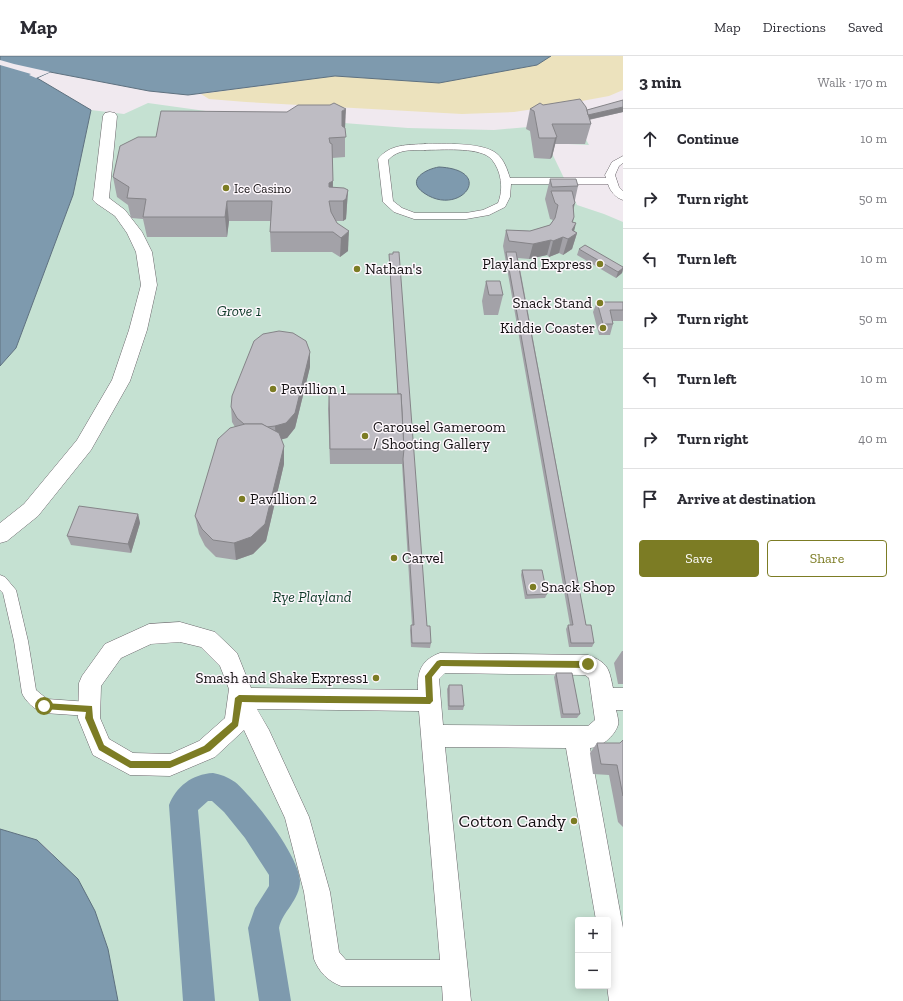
<!DOCTYPE html>
<meta charset="utf-8">
<style>
body{margin:0;font-family:"Zilla Slab",serif;background:#f2f2f3;color:#2b2b33}
.controls{position:absolute;right:12px;bottom:12px;display:grid;overflow:hidden;border-radius:4px;box-shadow:0 2px 10px #0003}
.controls button{width:36px;height:36px;display:grid;place-items:center;padding:0;border:0;border-bottom:1px solid #e1e1e2;background:#fff;color:#2b2b33;font:20px sans-serif}
.stop{position:absolute;width:12px;height:12px;margin:-9px;border:3px solid #7c7c24;border-radius:50%;background:#fff}
.stop.end{background:#7c7c24;border-color:#fff;box-shadow:0 1px 4px #0008}
.list{margin:0;padding:0;list-style:none}
h2{display:flex;justify-content:space-between;align-items:center;height:52px;margin:0;padding:0 16px;font-size:17px}
h2 small{font-size:13px;font-weight:400;color:#7c7c81}
.list li{display:grid;grid-template-columns:26px 1fr auto;gap:12px;align-items:center;box-sizing:border-box;height:60px;padding:0 16px;border-top:1px solid #e1e1e2}
.list b{display:block;font-size:15px;white-space:nowrap}
.list em{font-size:13px;font-style:normal;color:#7c7c81}
.actions{display:flex;gap:8px;padding:12px 16px}
.actions a{flex:1;padding:9px 0;border:1px solid #7c7c24;border-radius:4px;text-align:center;font-size:14px;color:#7c7c24}
.actions .main{background:#7c7c24;color:#fff}
.icon{flex:none;width:22px;height:22px;fill:none;stroke:currentColor;stroke-width:2;stroke-linecap:round;stroke-linejoin:round}
.map{position:relative;flex:none;width:623px;height:945px;overflow:hidden}
header{display:flex;align-items:center;gap:24px;box-sizing:border-box;height:56px;padding:0 20px;background:#fff;border-bottom:1px solid #e1e1e2}
header strong{font-size:19px}
nav{display:flex;gap:22px;margin-inline-start:auto;font-size:14px}
main{display:flex}
aside{flex:1;background:#fff}
.map>svg:first-child{display:block}
</style>
<header>
<strong>Map</strong>
<nav><a>Map</a><a>Directions</a><a>Saved</a></nav>
</header>
<main>
<div class="map">
<svg width="623" height="945" viewBox="0 0 623 945">
<rect width="100%" height="100%" fill="#f0e9ef"/>
<!-- green -->
<path fill="#c5e1d2" fill-rule="evenodd" d="M148,47L293,67L318,65L408,72L494,74L540,70L575,64L589,89L547,87L577,149L604,158L623,166V945H117L52,797L37,784L0,773V310L16,292L73,139L91,54L124,58ZM578,864H608V930H578Z"/>
<!-- sand -->
<path fill="#ece2bd" d="M551,0H623V34L609,40L560,49L514,56L462,58L246,46L209,43L201,38L335,20L439,27L537,9Z"/>
<!-- water -->
<g fill="#7e9aae" stroke="#5e717f">
<path d="M0,0H551L537,9L439,27L335,20L188,39L149,35L50,16L37,22L91,54L73,139L16,292L0,310Z"/>
<path d="M439,111C497,114 460,162 424,137C405,124 426,113 439,111Z"/>
<path d="M0,773L37,784L78,823L95,855L108,893L118,945H0Z"/>
</g>
<!-- pier -->
<path fill="#f0e9ef" d="M0,4L14,8L50,16L36,22L29,19L31,18L0,9Z"/>
<g fill="none" stroke-linecap="round" stroke-linejoin="round">
<!-- canal -->
<path fill="#7e9aae" fill-rule="evenodd" d="M213,717C220,718 228,721 235,726C254,742 299,800 300,825C300,844 282,856 279,872L291,945H259L248,872L255,852L269,830V819L245,782L224,756L212,745H208L198,754L215,945H183L169,749C176,731 192,718 213,717Z"/>
<defs>
<g id="service">
<path d="M425,88C444,88 481,86 496,97C504,103 507,113 510,122H606L605,119L612,106L623,100V107L619,110L615,119L619,131L623,135V144C616,142 610,135 608,128H511L510,141L505,151L489,159L466,163H414L394,156L383,146L378,103C390,88 407,89 425,88ZM425,94C441,94 476,91 489,101C494,105 497,111 499,117C502,127 502,137 498,147L483,154L466,157H415L402,152L393,145L388,104C398,93 411,94 425,94Z"/>
<path d="M0,519L5,521L16,534L28,585L36,634L47,643L89,646L94,648L96,653L94,658L89,660L44,657C35,654 25,645 22,637L14,585L3,537L0,534Z"/>
</g>
<g id="pedestrian">
<path d="M110,56L115,57L117,60L109,142L125,154L142,176L152,196L157,229L147,274L130,325L91,394L38,460L7,485L0,487V467L24,448L77,384L112,324L129,274L141,229L136,196L127,177L115,160L96,147L93,144L103,60L105,57Z"/>
<path d="M180,566L215,576L237,597L251,632L418,634C417,616 421,604 440,597L588,599C608,607 609,612 613,632H623V654H616C617,658 619,665 618,669C615,680 600,692 590,692L623,872V945H609L607,930L608,864H596L566,692L445,691L471,945H443L442,930H341C328,925 319,916 314,903L304,836L285,762L244,674L215,701L170,720L130,719L93,699L78,662L79,627L82,620L105,588L149,568ZM180,586L201,591L220,610L229,633L225,662L199,685L170,698L133,697L109,683L100,662L101,630L121,602L151,588ZM445,617L585,619L589,622L595,664L588,670L443,669L439,623ZM257,653L419,655L440,904H346L339,896L330,836L309,761L269,674Z"/>
</g>
</defs>
<!-- service casing -->
<use href="#service" stroke="#6c676c" stroke-width="1"/>
<!-- pedestrian casing -->
<use href="#pedestrian" stroke="#6c676c" stroke-width="1"/>
<!-- service -->
<use href="#service" fill="#fff" fill-rule="evenodd"/>
<!-- pedestrian -->
<use href="#pedestrian" fill="#fff" fill-rule="evenodd"/>
</g>
<!-- wall -->
<g fill="#a3a2a8">
<path d="M623,45V56L589,64L591,68L585,88H555L552,101L550,103L534,102L530,75L526,73L530,53L543,49L587,54Z"/>
<path d="M345,73V101L332,102L333,131L348,134L346,163L343,165H336L348,195L340,201L332,196H271L270,176L271,165H229L227,181H147L143,163L131,162L128,149L117,141L113,121L156,81Z"/>
<path d="M550,123L578,130L575,144L573,154L574,161L573,166L574,175L577,177L572,193L563,199L559,197L549,201L547,199L529,203L518,202L586,569L594,587L592,591H569L566,573L568,569H570L505,201L503,190L506,174L530,175L550,169L553,164L550,163L545,143Z"/>
<path d="M579,193L623,211V214L622,217L616,222L577,199Z"/>
<path d="M389,198L427,570L431,587L430,592L411,591L410,574L411,569H412L402,408H330L328,353L329,338H398L389,204Z"/>
<path d="M486,225L503,239L498,259H484L482,245Z"/>
<path d="M597,246H623V265H613V268L610,279H599L593,256Z"/>
<path d="M310,311L295,372L287,382L281,383L284,408L266,485L253,498L236,504L216,501L205,490L199,478L195,460L235,371L232,366L231,351Z"/>
<path d="M138,458L140,467L131,497L71,489L67,480Z"/>
<path d="M522,514L547,538L545,542L525,543L521,519Z"/>
<path d="M622,595H623V628H618L614,607Z"/>
<path d="M556,617L580,658L577,662H561L554,621Z"/>
<path d="M449,629L464,650L463,654H448L447,633Z"/>
<path d="M623,684V771L618,766L609,719L593,718L590,697L597,687H620Z"/>
</g>
<!-- shaded-wall -->
<g fill="#858488">
<path d="M623,51V56L578,66L579,61Z"/>
<path d="M346,53L345,73L341,75L342,55Z"/>
<path d="M557,81L552,101L550,103L555,82Z"/>
<path d="M333,125L332,145H329V127Z"/>
<path d="M348,134L346,163L343,165V145Z"/>
<path d="M227,145L229,165L227,181L225,161Z"/>
<path d="M575,147L571,163L573,149Z"/>
<path d="M576,167L573,180L577,177L572,193L563,199L568,183L572,174Z"/>
<path d="M349,175L348,195L340,201L341,182Z"/>
<path d="M563,181L559,197L549,201L553,185Z"/>
<path d="M551,184L547,199L529,203L533,188Z"/>
<path d="M623,212L622,217L616,222L618,216Z"/>
<path d="M310,296V311L295,372L287,382L276,385L275,370Z"/>
<path d="M284,390V408L266,485L253,498L236,504L234,487Z"/>
<path d="M138,458L140,467L131,497L128,488Z"/>
</g>
<!-- building -->
<g fill="#bebcc3" stroke="#858488">
<path d="M580,43L586,51L591,68H552L557,81L555,82H539L534,55L530,53L540,47L543,49Z"/>
<path d="M623,44V51L588,59L587,54Z"/>
<path d="M334,47L346,53L342,55V70L345,72L346,81L329,82L330,87L332,88L333,125L329,127V131L344,132L348,134L346,143L343,145H329L331,156L337,167L349,175L341,182L333,176H270L272,145H227L225,161H143L146,143L127,142L129,131L113,121L120,90L138,81H156L161,55L287,56L298,49H330Z"/>
<path d="M550,123H576L578,130L552,131Z"/>
<path d="M551,135H572L575,147L573,149L574,161L572,166L576,167L572,174L577,177L568,183L563,181L553,185L551,184L533,188L509,185L506,174L530,175L550,169L555,162L558,149L555,147Z"/>
<path d="M585,189L623,211V212L618,216L579,193Z"/>
<path d="M393,196H399L427,570H430L431,587H412L411,569H414L403,403L404,393L401,338H398L389,198H393Z"/>
<path d="M506,196H516L586,569H591L594,587H571L568,569H573Z"/>
<path d="M486,225H500L503,239H489Z"/>
<path d="M597,246H623V254H610L613,268H603Z"/>
<path d="M279,275L293,277L306,285L310,296L295,357L286,367L275,370L267,371L262,368H244L237,362L231,351L232,340L254,285L263,278Z"/>
<path d="M329,338H401L404,393H330Z"/>
<path d="M245,368H262L279,377L284,390L265,468L251,481L234,487L213,484L202,473L195,460L218,383L230,372Z"/>
<path d="M79,450L138,458L128,488L67,480Z"/>
<path d="M522,514H542L547,538L527,539Z"/>
<path d="M556,617H572L580,658H563Z"/>
<path d="M449,629H462L464,650H449Z"/>
<path d="M623,684V740L617,709L601,708L597,687H620Z"/>
</g>
<!-- route -->
<path fill="#7c7c24" d="M440,604L588,605L592,608L588,612L441,610L432,621L433,645L430,648L242,646L238,670L210,695L170,712H130L99,694L85,662L86,656L44,653L40,650L44,647L92,650L93,662L104,689L131,705H170L204,690L232,666L235,642L239,639L426,641L425,620L437,605Z"/>
<!-- markers -->
<g fill="#7c7c24" stroke="#fdf7fc" stroke-width="1.5">
<circle cx="226" cy="132" r="4"/>
<circle cx="600" cy="208" r="4"/>
<circle cx="357" cy="213" r="4"/>
<circle cx="600" cy="247" r="4"/>
<circle cx="603" cy="272" r="4"/>
<circle cx="273" cy="333" r="4"/>
<circle cx="365" cy="380" r="4"/>
<circle cx="242" cy="443" r="4"/>
<circle cx="394" cy="502" r="4"/>
<circle cx="533" cy="531" r="4"/>
<circle cx="376" cy="622" r="4"/>
<circle cx="574" cy="765" r="4"/>
</g>
<g text-anchor="middle" dominant-baseline="central" stroke-width="3" stroke-linejoin="round" paint-order="stroke">
<!-- far-poi labels -->
<g font-size="13" fill="#131012" stroke="#fdf7fc" text-anchor="start">
<text x="234" y="132">Ice Casino</text>
</g>
<!-- poi labels -->
<g font-size="15" fill="#131012" stroke="#fdf7fc" text-anchor="start">
<text x="592" y="208" text-anchor="end">Playland Express</text>
<text x="365" y="213">Nathan's</text>
<text x="592" y="247" text-anchor="end">Snack Stand</text>
<text x="595" y="272" text-anchor="end">Kiddie Coaster</text>
<text x="281" y="333">Pavillion 1</text>
<text x="373" y="371">Carousel Gameroom<tspan x="373" dy="17">/ Shooting Gallery</tspan></text>
<text x="250" y="443">Pavillion 2</text>
<text x="402" y="502">Carvel</text>
<text x="541" y="531">Snack Shop</text>
<text x="368" y="622" text-anchor="end">Smash and Shake Express1</text>
</g>
<!-- park labels -->
<g font-size="15" font-style="italic" fill="#0e3a28" stroke="#fdf7fc">
<text x="239" y="255">Grove 1</text>
<text x="312" y="541">Rye Playland</text>
</g>
<!-- near-poi labels -->
<g font-size="18" fill="#131012" stroke="#fdf7fc" text-anchor="end">
<text x="566" y="765">Cotton Candy</text>
</g>
</g>
</svg>
<div class="controls">
<button>+</button>
<button>−</button>
</div>
<div class="stop" style="left:44px;top:650px"></div>
<div class="stop end" style="left:588px;top:608px"></div>
</div>
<aside>
<h2>3 min<small>Walk · 170 m</small></h2>
<ul class="list">
<li><svg class="icon" aria-label="ahead" viewBox="0 0 24 24"><path d="M12 20V5M6 11l6-6 6 6"/></svg><div><b>Continue</b></div><em>10 m</em></li>
<li><svg class="icon" aria-label="right" viewBox="0 0 24 24"><path d="M7 20v-9h11M14 6l5 5-5 5"/></svg><div><b>Turn right</b></div><em>50 m</em></li>
<li><svg class="icon" aria-label="left" viewBox="0 0 24 24"><path d="M17 20v-9H6M10 6l-5 5 5 5"/></svg><div><b>Turn left</b></div><em>10 m</em></li>
<li><svg class="icon" aria-label="right" viewBox="0 0 24 24"><path d="M7 20v-9h11M14 6l5 5-5 5"/></svg><div><b>Turn right</b></div><em>50 m</em></li>
<li><svg class="icon" aria-label="left" viewBox="0 0 24 24"><path d="M17 20v-9H6M10 6l-5 5 5 5"/></svg><div><b>Turn left</b></div><em>10 m</em></li>
<li><svg class="icon" aria-label="right" viewBox="0 0 24 24"><path d="M7 20v-9h11M14 6l5 5-5 5"/></svg><div><b>Turn right</b></div><em>40 m</em></li>
<li><svg class="icon" aria-label="arrive" viewBox="0 0 24 24"><path d="M6 21V4h12l-3 4 3 4H6"/></svg><div><b>Arrive at destination</b></div></li>
</ul>
<div class="actions"><a class="main">Save</a><a>Share</a></div>
</aside>
</main>
